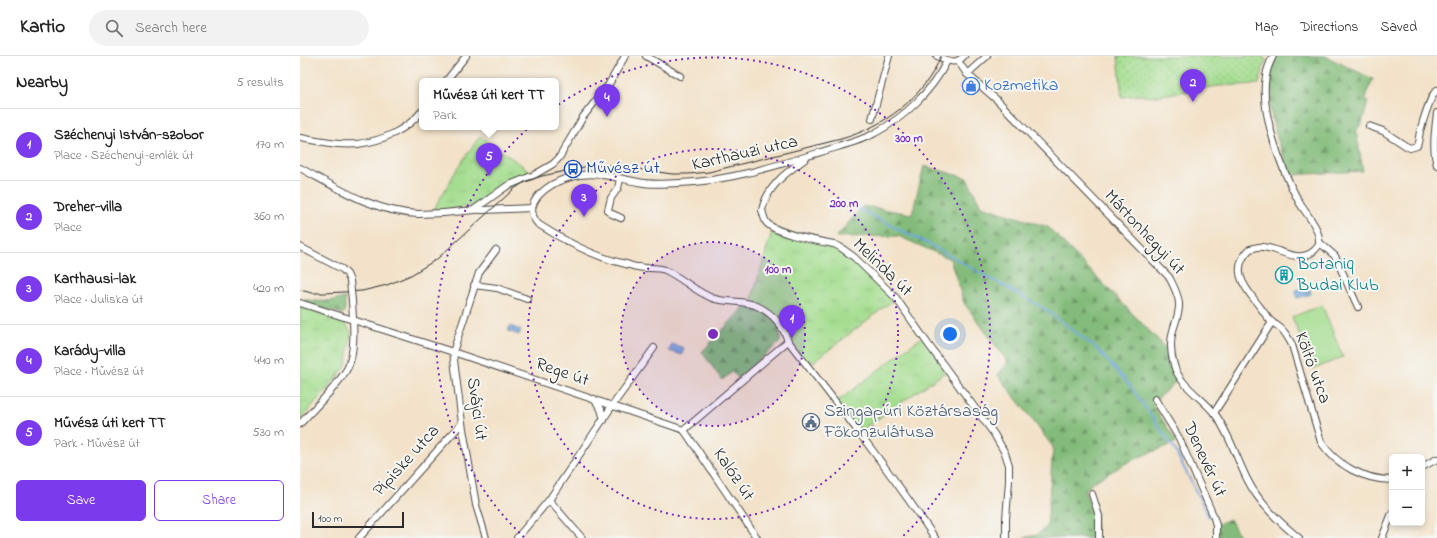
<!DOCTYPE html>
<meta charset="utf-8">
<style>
body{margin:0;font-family:"Indie Flower",sans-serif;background:#f2f2f2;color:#222}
.controls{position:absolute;right:12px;bottom:12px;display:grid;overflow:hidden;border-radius:6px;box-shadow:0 2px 6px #0003}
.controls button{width:36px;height:36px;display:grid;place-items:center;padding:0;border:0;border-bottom:1px solid #e0e0e0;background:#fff;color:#222;font:20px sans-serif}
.scale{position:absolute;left:12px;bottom:10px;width:92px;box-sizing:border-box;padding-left:4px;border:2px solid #2b2b2b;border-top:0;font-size:11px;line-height:14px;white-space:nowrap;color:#2b2b2b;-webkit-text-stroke:3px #f6f6f2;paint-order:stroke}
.you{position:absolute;left:650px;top:278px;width:14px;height:14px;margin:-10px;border:3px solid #fff;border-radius:50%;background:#1a73e8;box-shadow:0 0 0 6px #1a73e833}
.badge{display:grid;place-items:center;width:26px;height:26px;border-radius:50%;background:#7c3aed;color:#fff;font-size:13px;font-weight:700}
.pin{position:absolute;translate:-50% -33px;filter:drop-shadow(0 1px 2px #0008)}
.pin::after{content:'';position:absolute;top:21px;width:14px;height:12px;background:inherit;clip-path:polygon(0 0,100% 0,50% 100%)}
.popup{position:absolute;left:119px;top:22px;width:140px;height:52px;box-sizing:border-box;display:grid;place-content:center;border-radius:6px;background:#fff;filter:drop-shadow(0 1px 3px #0005);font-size:13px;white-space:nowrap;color:#767676}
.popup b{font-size:15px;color:#222}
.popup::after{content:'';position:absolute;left:50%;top:100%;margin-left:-8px;border:8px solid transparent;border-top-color:#fff}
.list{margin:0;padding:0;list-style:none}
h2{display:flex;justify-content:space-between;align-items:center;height:52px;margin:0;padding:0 16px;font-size:17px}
h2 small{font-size:13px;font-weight:400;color:#767676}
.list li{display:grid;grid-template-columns:26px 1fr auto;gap:12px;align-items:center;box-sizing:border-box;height:72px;padding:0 16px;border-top:1px solid #e0e0e0}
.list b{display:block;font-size:15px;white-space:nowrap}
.list p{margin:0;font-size:13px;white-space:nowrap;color:#767676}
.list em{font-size:13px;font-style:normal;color:#767676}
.actions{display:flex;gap:8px;padding:12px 16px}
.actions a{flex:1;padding:9px 0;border:1px solid #7c3aed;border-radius:6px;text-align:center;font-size:14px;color:#7c3aed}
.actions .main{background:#7c3aed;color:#fff}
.icon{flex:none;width:22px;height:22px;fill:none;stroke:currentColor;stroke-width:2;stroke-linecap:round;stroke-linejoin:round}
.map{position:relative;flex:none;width:1137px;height:482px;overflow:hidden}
header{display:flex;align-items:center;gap:24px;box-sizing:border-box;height:56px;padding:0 20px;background:#fff;border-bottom:1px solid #e0e0e0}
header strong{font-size:19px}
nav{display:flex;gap:22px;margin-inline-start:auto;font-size:14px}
.search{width:280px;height:36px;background:#f2f2f2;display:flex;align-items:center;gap:10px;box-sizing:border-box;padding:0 14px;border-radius:22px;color:#767676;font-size:15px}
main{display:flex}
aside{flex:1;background:#fff}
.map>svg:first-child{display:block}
</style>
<header>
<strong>Kartio</strong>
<div class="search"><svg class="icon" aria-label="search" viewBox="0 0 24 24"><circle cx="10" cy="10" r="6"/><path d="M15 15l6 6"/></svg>Search here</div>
<nav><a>Map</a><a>Directions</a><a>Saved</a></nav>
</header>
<main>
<aside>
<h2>Nearby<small>5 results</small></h2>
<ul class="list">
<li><span class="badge">1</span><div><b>Széchenyi István-szobor</b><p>Place · Széchenyi-emlék út</p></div><em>170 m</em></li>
<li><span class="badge">2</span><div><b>Dreher-villa</b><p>Place</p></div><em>360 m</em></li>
<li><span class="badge">3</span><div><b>Karthausi-lak</b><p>Place · Juliska út</p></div><em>420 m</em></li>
<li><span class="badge">4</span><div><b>Karády-villa</b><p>Place · Művész út</p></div><em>440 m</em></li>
<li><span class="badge">5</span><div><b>Művész úti kert TT</b><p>Park · Művész út</p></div><em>530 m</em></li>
</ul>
<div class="actions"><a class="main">Save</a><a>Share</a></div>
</aside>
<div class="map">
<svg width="1137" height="482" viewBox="0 0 1137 482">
<defs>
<pattern id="grass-tufts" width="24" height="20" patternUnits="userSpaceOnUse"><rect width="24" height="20" fill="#a4dd8f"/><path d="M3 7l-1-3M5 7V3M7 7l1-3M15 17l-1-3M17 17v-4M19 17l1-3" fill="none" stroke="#8dbe7c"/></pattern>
<pattern id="forest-firs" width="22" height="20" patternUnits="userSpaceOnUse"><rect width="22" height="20" fill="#83bc7a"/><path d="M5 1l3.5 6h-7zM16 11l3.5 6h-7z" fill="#6b9964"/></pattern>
<pattern id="garden-dots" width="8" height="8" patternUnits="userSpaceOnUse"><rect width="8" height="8" fill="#a4dd8f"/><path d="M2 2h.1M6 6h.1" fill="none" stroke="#8dbe7c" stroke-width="1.8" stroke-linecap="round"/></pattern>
<pattern id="water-waves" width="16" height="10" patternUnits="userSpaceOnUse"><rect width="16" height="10" fill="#73a7e0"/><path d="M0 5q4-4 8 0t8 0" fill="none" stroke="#5f88b6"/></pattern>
</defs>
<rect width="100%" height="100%" fill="#f6f6f2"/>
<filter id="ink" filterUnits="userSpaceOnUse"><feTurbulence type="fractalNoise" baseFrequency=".025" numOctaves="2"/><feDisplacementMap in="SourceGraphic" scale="8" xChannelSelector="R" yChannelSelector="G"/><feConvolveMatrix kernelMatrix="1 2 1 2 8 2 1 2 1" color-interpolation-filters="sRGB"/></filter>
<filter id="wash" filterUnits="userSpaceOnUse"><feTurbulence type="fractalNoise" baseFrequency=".012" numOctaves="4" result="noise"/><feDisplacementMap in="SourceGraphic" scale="16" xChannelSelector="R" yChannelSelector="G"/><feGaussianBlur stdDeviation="0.9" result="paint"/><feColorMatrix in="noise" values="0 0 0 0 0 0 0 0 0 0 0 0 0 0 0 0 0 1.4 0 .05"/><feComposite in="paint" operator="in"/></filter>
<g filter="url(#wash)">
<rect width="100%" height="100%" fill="#f3e2c9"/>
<!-- grass -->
<g fill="url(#grass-tufts)" stroke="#68845d">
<path d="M180,80L233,117L176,149L161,152L133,155L157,113Z"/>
<path d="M473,172L540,191L596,242L508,310L485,277L456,249L452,243Z"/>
<path d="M0,251L42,263L51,276L47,306L44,313L0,364Z"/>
<path d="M623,280L647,315L559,376L537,346Z"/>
</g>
<!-- forest -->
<g fill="url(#forest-firs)" stroke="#577452">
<path d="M977,0H1025L1073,23L1066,38V43L1068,45L1062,68L1059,71L1056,75L1063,115L990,119C977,81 958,39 977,0Z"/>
<path d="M624,110L667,122L681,150L748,171L866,292L877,324L852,348L877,386L830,405L793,426L785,435L789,448L794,450L796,456V482H723L736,479L747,471L753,391L698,319L708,306L664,247L650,203L598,180L536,181L563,150L612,158Z"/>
<path d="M45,242V254L43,258L4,247L5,243C18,247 31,245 45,242Z"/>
<path d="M445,250C461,253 470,260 480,273V286L438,322L432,316L422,324L402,296Z"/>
<path d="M930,463L940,482H919L918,468Z"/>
</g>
<!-- garden -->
<path fill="url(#garden-dots)" stroke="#68845d" d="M818,0H961L966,3L959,28L918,30L850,41L840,39L822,41Z"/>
<!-- pitch -->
<path fill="#a4dd8f" stroke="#68845d" d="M1022,249L1043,301L1014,313L992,261Z"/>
<!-- water -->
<g fill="url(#water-waves)" stroke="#4f6986">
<path d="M1009,230L1011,238L997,242L995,234Z"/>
<path d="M210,270L221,274L219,279L208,275Z"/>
<path d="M372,288L384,292L382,299L369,295Z"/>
</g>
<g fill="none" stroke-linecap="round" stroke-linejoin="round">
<!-- stream -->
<path stroke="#73a7e0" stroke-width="2" d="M549,148L636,192L745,253L796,292L829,328L875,394L909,461"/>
</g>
</g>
<g filter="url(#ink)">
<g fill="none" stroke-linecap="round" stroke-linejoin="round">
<defs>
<g id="minor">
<path d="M346,0L380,20"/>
<path d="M637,0C647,4 655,10 664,0"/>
<path d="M973,0C970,6 967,13 966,20C959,55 982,115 999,146C1007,160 1021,172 1019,189C1003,212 982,193 963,191C959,190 954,192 950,193C928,214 946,233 960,251C964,256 967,262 972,266C974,268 977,269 979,271C986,276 988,282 992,289L1021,386C1036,409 1064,424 1092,424"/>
<path d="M658,5L667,18L697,44L869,221C873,229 878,237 879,247C880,258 874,268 872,279C870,289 871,299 874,309C879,329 903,342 915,358C929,377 936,401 947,423C958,446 979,466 999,482"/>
<path d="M667,18L687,0"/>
<path d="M146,25L166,0"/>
<path d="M1137,57C1135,75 1132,92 1137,109"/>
<path d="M572,63L589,0"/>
<path d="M1069,70L1083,75L1106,90L1110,92L1117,90C1119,85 1119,80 1120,75C1123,66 1130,39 1137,34"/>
<path d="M0,82C19,85 39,90 58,88C82,85 107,74 122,55"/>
<path d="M505,103C486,117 468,129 462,154C463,158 464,162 466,166C475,178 518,185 534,188L540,191L554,201L596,242L628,288L694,378L705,397L709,409V425L706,463V482"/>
<path d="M0,112C38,132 74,156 118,158C133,158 149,157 164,155C170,155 175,153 182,154L232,152"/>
<path d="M320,123L318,132L311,142L308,154L310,157L321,162"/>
<path d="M175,153L207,130L234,119L253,108L259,102L283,61L309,28L325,0"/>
<path d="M1019,186L1035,200L1058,251"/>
<path d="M0,191L42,213L47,218L50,225"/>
<path d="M174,229L197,232L227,243"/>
<path d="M0,247L153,296L384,374"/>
<path d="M294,343L301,353L304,364"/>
<path d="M855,343L879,382L913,459L916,469V482"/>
<path d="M914,357L972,266"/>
<path d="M0,368C14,352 39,329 48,311C56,294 53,264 52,245"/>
<path d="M384,374L488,285"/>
<path d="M384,374L457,482"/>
<path d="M1122,411L1137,403"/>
<path d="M792,438L799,460V482"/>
<path d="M249,444L282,482"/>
<path d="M59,482L162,367"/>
<path d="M186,482L176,449L162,367L153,296L179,217L196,194"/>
<path d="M217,482L249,444L312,350L354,292"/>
<path d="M635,482C589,414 539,350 488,285C483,270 472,257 457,250C446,244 425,247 412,242C395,235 382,222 365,214C356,211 347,213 338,211C334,211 330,209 326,208C294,201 266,186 238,168C230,159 230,149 239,139C254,123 280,116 302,119C314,120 326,124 338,126C351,129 366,128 380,127C428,125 476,110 521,96C539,90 559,86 575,77C605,61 632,35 647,5"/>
<path d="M1082,482L1092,457"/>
</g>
</defs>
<!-- minor casing -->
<use href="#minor" stroke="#494643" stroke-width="8"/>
<!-- minor -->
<use href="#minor" stroke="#fff" stroke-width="6"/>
<!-- tram -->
<path stroke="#2b2b2b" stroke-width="1" d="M0,234L12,237H24L62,235L87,229L111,219L137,203L214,133L226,125L242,120L289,110L309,109L372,118H389L409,116L541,83C583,71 624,42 641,0"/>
<defs>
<path id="minor-bridge" d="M50,225L52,245"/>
</defs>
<!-- minor-bridge casing -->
<use href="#minor-bridge" stroke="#494643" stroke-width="8" stroke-linecap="butt"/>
<!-- minor-bridge -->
<use href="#minor-bridge" stroke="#fff" stroke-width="6"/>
</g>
</g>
<!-- distance rings -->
<circle cx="413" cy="278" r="92" fill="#7b2cbf" fill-opacity=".12"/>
<g fill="none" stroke="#7b2cbf" stroke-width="2" stroke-dasharray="2 4">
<circle cx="413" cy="278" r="92"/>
<circle cx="413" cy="278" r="185"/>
<path d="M224 481A277 277 0 1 1 602 481"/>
</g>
<!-- icons -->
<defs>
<symbol id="shop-ring" viewBox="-11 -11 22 22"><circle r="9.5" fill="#f6f6f2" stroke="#3f7fe0" stroke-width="1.5"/><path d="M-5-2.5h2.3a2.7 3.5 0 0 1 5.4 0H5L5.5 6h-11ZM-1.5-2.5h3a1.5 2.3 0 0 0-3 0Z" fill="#3f7fe0"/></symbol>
<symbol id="bus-ring" viewBox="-11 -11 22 22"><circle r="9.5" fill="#f6f6f2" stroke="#1a4fb4" stroke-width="1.5"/><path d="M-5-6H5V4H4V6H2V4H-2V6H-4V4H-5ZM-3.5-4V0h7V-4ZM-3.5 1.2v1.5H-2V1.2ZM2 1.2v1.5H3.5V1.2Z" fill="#1a4fb4"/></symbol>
<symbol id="building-ring" viewBox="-11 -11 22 22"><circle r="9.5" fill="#f6f6f2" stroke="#0f9aa8" stroke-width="1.5"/><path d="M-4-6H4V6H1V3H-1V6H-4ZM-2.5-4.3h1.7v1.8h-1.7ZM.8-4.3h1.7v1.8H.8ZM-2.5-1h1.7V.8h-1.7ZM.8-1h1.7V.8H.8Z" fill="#0f9aa8"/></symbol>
<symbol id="civic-ring" viewBox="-11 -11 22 22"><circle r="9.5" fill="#f6f6f2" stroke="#5c6f8a" stroke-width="1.5"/><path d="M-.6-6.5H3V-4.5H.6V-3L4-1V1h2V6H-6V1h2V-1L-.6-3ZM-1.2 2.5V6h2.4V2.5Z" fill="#5c6f8a"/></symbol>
</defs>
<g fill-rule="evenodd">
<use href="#shop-ring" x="661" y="20" width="20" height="20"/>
<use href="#bus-ring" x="263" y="103" width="20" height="20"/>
<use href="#building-ring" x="974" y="209" width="20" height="20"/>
<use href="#civic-ring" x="501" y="356" width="20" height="20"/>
</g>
<g text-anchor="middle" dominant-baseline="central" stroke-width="4" stroke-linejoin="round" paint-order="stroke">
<!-- shop labels -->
<g font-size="18" fill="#366cbe" stroke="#f6f6f2" text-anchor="start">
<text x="684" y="30">Kozmetika</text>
</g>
<!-- street labels -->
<g font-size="18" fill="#2b2b2b" stroke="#f6f6f2">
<text transform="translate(445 98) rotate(-13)">Karthauzi utca</text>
<text transform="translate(844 177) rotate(47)">Mártonhegyi út</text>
<text transform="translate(582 212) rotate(44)">Melinda út</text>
<text transform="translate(1012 312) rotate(70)">Költő utca</text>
<text transform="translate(262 317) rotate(19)">Rege út</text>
<text transform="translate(176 353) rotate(82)">Svájci út</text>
<text transform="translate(904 404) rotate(65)">Denevér út</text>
<text transform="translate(107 405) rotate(-48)">Pipiske utca</text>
<text transform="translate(433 419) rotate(56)">Kalóz út</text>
</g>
<!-- transit labels -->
<g font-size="18" fill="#164399" stroke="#f6f6f2" text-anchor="start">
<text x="286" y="113">Művész út</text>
</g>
<!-- culture labels -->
<g font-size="18" fill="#0d838f" stroke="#f6f6f2" text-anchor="start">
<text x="997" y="209">Botaniq<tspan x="997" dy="21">Budai Klub</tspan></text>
</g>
<!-- service labels -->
<g font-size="18" fill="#4e5e75" stroke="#f6f6f2" text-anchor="start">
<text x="524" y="356">Szingapúri Köztársaság<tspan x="524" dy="21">Főkonzulátusa</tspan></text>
</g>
</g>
<circle cx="413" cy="278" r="6" fill="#7b2cbf" stroke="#f6f6f2" stroke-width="2"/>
<g font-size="12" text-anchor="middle" font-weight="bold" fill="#7b2cbf" stroke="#f6f6f2" stroke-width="4" stroke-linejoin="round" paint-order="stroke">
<text x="609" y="86">300 m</text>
<text x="544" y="151">200 m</text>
<text x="478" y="217">100 m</text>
</g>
</svg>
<div class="controls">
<button>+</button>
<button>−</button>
</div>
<div class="scale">100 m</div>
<div class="you"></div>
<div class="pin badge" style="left:492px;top:282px">1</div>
<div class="pin badge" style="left:893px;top:46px">2</div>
<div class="pin badge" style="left:284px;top:161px">3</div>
<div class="pin badge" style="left:307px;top:61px">4</div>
<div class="pin badge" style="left:189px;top:120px">5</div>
<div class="popup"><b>Művész úti kert TT</b>Park</div>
</div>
</main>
